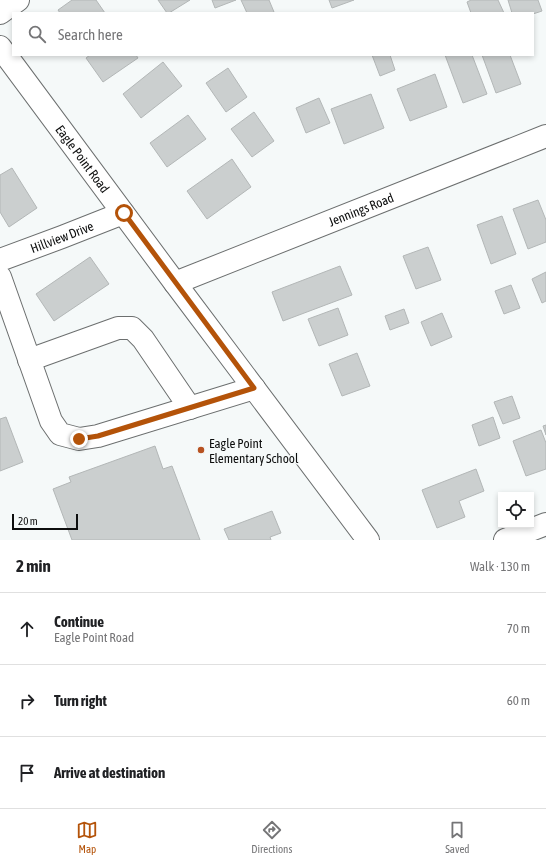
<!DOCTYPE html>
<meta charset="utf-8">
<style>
body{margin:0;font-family:"Asap Condensed",sans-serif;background:#f6f6f6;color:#202124}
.controls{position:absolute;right:12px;bottom:12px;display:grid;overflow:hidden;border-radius:0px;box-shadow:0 2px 6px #0003}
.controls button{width:36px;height:36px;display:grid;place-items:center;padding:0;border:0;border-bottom:1px solid #e0e0e0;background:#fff;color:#202124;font:20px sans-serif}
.scale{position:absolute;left:12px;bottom:10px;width:66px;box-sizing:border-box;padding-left:4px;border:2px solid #0d0e0e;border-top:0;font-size:11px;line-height:14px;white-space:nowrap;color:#0d0e0e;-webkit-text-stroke:3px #f5f9f9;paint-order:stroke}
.stop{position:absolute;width:12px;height:12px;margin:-9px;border:3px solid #b45309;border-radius:50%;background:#fff}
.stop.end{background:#b45309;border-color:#fff;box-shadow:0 1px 4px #0008}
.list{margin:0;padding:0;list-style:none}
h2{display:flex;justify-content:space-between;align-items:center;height:52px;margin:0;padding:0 16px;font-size:17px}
h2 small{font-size:13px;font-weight:400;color:#757577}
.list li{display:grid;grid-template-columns:26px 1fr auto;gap:12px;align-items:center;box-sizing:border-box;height:72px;padding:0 16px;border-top:1px solid #e0e0e0}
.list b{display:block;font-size:15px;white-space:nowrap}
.list p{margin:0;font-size:13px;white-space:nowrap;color:#757577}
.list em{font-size:13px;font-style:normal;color:#757577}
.icon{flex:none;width:22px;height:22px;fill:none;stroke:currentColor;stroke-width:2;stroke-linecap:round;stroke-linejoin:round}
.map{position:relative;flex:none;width:546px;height:540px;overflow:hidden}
.search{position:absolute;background:#fff;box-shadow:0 2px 6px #0003;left:12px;right:12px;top:12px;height:44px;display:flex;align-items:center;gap:10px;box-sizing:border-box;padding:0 14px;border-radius:0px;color:#757577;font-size:15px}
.sheet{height:268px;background:#fff}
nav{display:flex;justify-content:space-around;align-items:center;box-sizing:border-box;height:56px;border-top:1px solid #e0e0e0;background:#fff;font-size:11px;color:#757577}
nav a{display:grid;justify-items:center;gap:2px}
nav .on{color:#b45309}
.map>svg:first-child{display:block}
</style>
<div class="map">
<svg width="546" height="540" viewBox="0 0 546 540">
<rect width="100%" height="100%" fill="#f5f9f9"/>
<!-- building -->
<g fill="#cbcfcf" stroke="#b3b7b7">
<path d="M72,0H96L105,13H60L58,10Z"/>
<path d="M158,0H190L169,13H167Z"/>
<path d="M212,0H236L215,8Z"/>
<path d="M241,0H269L274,12L271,13H247Z"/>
<path d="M329,0H354L332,8Z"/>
<path d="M471,0H498L504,13H471L467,2Z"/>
<path d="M508,0H538L542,11L533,14V13H512Z"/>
<path d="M90,55H136L138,58L103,82L86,58Z"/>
<path d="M372,55H390L395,70L380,76Z"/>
<path d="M445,55H472L487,94L463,103Z"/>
<path d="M482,55H510L521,84L496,93Z"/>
<path d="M163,62L182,86L141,118L123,94Z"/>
<path d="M228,68L247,97L226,112L206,83Z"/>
<path d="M435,74L447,107L410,121L397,89Z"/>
<path d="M371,94L384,128L344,144L331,109Z"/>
<path d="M319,98L330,123L306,133L296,108Z"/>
<path d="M254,112L274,141L252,157L231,129Z"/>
<path d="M188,115L206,139L167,167L150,143Z"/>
<path d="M232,159L251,187L207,219L187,191Z"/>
<path d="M12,168L37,208L9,227L0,212V175Z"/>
<path d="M538,200L546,220V242L528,249L513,209Z"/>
<path d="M502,216L516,254L491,264L477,225Z"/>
<path d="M428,247L441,280L416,289L403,256Z"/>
<path d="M90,257L109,284L54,321L36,294Z"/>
<path d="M340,266L352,295L283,321L272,292Z"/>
<path d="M546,272V301L542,303L532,279Z"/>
<path d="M511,285L520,308L504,314L495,291Z"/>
<path d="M338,308L348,335L319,346L308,319Z"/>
<path d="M404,309L409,323L390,330L385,316Z"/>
<path d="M442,313L452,337L431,346L421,322Z"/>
<path d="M357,353L370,386L342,396L329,364Z"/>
<path d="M512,396L520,418L503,424L494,402Z"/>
<path d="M6,417L23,462L0,471V419Z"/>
<path d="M493,417L500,438L479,446L472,425Z"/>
<path d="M546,425V435L543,426Z"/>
<path d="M541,430L546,443V469L526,476L513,441Z"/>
<path d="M155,446L163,469L172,466L200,540H72L53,489L71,482L69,477Z"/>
<path d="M476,469L484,491L459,501L465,517L437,528L422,490Z"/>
<path d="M272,511L281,533L270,537L271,540H229L224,529Z"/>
</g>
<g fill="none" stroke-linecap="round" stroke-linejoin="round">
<defs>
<g id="minor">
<path d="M0,13L18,0"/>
<path id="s1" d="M0,47L175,283L368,540"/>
<path id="s2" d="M0,260L62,237L123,213"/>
<path d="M0,277L51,421L60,434L79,439L98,436L254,388"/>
<path id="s3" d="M175,283L546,136"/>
<path d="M29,360L118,328H132L143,339L190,408"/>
<path d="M505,540L546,524"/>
</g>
</defs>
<!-- minor casing -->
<use href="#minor" stroke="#6c6f6f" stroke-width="24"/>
<!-- minor -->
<use href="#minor" stroke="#fff" stroke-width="22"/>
</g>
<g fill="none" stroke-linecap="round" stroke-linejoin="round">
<!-- route -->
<path stroke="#b45309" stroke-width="5" d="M79,439L98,436L254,388L124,213"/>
</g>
<!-- markers -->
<circle fill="#b75221" stroke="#f5f9f9" stroke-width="1.5" cx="201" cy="450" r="4"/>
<g text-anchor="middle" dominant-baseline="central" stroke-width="3" stroke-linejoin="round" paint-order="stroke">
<!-- street labels -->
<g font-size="13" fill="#0d0e0e" stroke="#f5f9f9">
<text stroke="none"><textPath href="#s1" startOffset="139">Eagle Point Road</textPath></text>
<text stroke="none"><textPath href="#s3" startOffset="200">Jennings Road</textPath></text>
<text stroke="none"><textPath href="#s2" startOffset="66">Hillview Drive</textPath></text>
</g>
<!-- poi labels -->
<g font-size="13" fill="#0d0e0e" stroke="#f5f9f9" text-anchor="start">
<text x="209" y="443">Eagle Point<tspan x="209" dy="15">Elementary School</tspan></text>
</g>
</g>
</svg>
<div class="controls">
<button><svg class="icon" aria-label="locate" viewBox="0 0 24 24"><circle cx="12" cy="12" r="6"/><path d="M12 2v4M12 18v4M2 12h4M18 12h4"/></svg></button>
</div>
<div class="scale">20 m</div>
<div class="stop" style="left:124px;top:213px"></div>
<div class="stop end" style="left:79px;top:439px"></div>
<div class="search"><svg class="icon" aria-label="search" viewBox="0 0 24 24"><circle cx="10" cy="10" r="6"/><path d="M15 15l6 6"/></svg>Search here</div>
</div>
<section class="sheet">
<h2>2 min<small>Walk · 130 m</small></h2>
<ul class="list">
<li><svg class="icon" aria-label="ahead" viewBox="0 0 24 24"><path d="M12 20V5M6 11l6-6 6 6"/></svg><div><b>Continue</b><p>Eagle Point Road</p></div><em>70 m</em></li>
<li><svg class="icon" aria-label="right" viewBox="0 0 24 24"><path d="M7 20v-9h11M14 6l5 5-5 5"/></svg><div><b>Turn right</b></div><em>60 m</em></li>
<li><svg class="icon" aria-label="arrive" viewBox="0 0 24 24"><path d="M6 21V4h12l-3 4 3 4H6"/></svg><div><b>Arrive at destination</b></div></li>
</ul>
</section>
<nav>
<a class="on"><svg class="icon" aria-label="map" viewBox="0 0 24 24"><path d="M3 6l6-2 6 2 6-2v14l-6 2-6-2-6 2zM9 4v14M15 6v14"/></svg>Map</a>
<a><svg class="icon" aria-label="directions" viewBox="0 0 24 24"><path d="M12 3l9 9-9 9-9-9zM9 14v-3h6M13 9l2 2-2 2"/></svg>Directions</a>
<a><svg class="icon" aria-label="saved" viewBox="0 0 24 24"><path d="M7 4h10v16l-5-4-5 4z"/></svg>Saved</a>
</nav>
